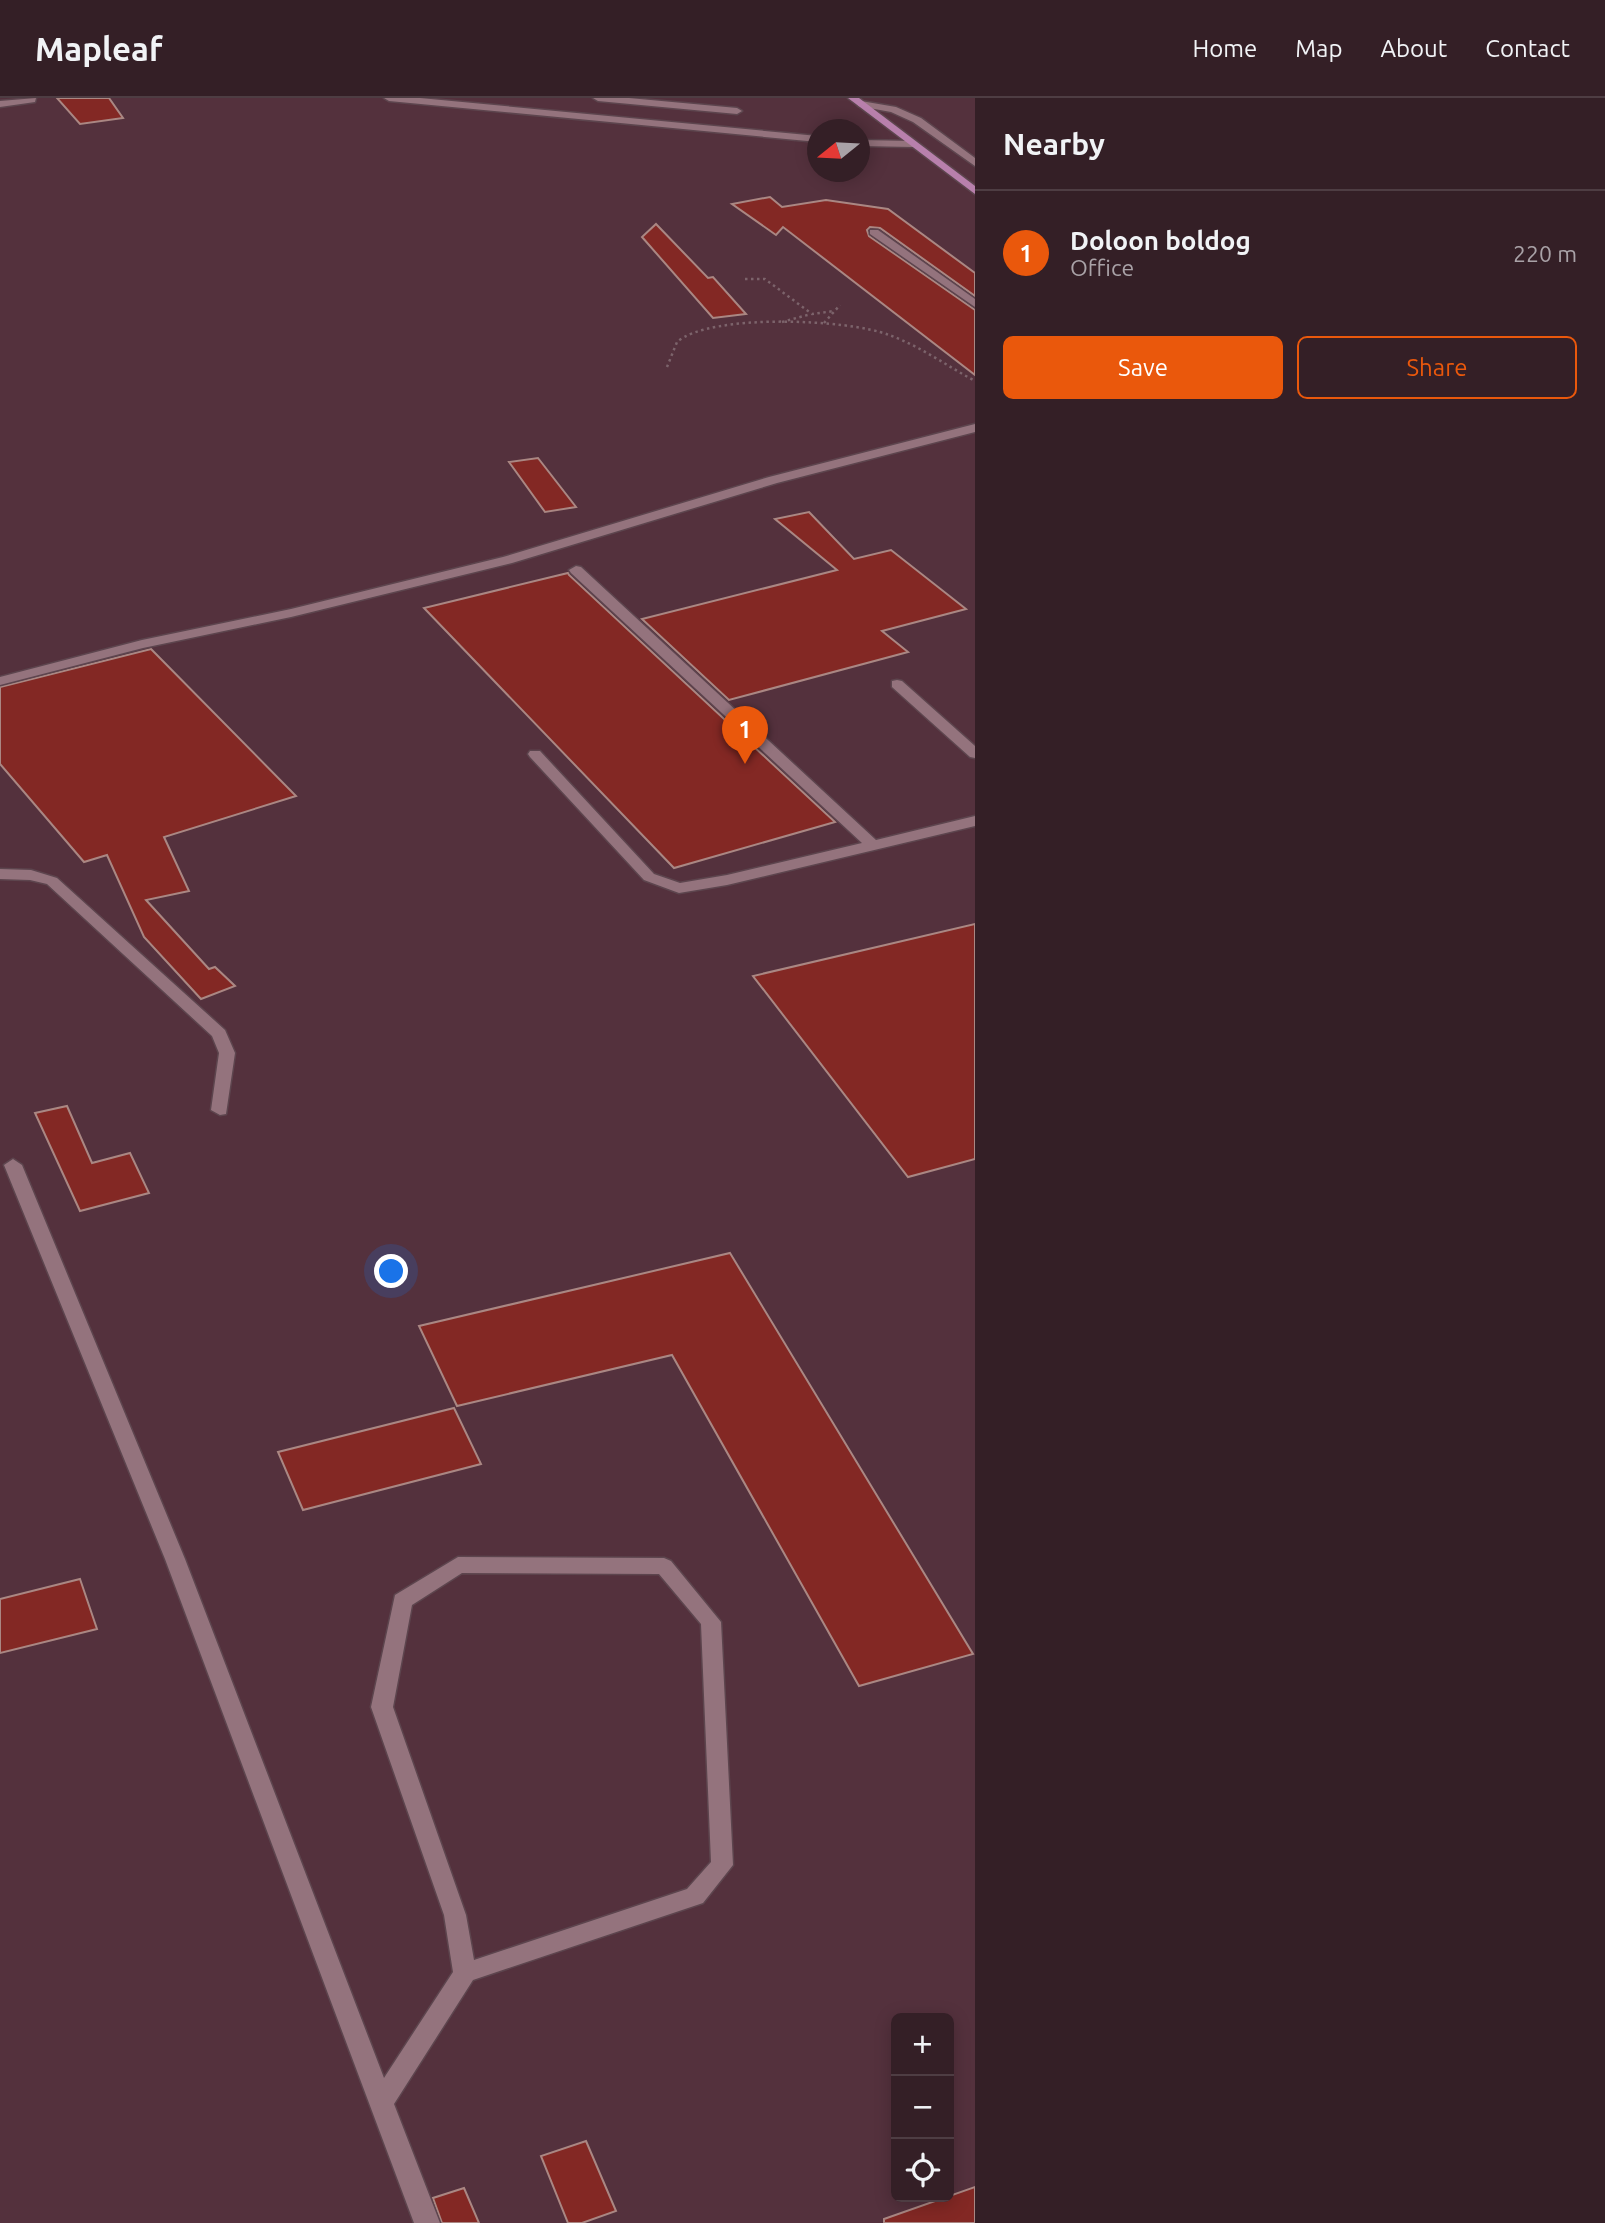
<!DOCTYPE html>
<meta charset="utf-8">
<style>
body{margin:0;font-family:Ubuntu,sans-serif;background:#3c272e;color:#f1f3f6}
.controls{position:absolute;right:21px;bottom:21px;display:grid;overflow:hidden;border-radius:10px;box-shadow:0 4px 18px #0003}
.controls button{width:63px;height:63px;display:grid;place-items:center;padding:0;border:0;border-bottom:2px solid #4e3d43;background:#341f26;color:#f1f3f6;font:35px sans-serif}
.compass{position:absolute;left:807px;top:21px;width:63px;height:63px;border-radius:50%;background:#341f26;box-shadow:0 4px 18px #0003;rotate:252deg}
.you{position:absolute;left:392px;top:1174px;width:24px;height:24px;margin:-18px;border:5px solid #fff;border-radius:50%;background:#1a73e8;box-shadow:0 0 0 10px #1a73e833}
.badge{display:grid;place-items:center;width:46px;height:46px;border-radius:50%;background:#ea580c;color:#fff;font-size:23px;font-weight:700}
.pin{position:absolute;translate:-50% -58px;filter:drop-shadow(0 2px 4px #0008)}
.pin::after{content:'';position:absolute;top:37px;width:24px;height:21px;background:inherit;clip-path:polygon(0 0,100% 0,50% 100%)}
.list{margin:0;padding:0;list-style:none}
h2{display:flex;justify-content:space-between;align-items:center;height:91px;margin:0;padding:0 28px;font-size:30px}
h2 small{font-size:23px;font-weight:400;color:#a9a2a7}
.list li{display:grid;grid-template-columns:46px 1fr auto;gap:21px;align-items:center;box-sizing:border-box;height:126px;padding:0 28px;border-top:2px solid #4e3d43}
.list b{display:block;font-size:26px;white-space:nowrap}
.list p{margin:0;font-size:23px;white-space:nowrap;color:#a9a2a7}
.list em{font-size:23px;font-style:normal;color:#a9a2a7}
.actions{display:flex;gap:14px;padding:21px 28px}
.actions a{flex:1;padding:16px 0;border:2px solid #ea580c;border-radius:10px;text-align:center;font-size:24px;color:#ea580c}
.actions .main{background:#ea580c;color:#fff}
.icon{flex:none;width:38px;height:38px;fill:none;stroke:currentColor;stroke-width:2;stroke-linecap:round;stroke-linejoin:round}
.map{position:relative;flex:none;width:975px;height:2125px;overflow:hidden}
header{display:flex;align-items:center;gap:42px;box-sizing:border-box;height:98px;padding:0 35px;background:#341f26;border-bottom:2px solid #4e3d43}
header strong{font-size:33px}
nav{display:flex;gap:38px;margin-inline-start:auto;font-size:24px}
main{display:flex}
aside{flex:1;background:#341f26}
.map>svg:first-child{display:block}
</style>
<header>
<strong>Mapleaf</strong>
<nav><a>Home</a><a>Map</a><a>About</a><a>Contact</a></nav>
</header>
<main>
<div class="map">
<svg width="975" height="2125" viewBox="0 0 975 2125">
<rect width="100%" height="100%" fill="#452933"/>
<!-- built -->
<path fill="#54313d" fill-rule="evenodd" d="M0,0H975V2125H0ZM818,32H860V74H818ZM896,1920H949V2099H896Z"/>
<!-- building -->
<g fill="#832824" stroke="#aa8783" stroke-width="2">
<path d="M57,0H109L123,20L80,26Z"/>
<path d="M770,99L782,109L826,102L888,111L975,175V198L880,130L870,129L867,132L869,138L975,212V277L783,129L776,137L732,106Z"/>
<path d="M656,126L708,180L713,179L746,216L713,220L642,139Z"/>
<path d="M538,360L576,409L545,414L509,364Z"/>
<path d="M809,414L854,461L891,452L966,511L882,533L908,554L729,602L642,521L837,472L775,421Z"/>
<path d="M568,475L569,477L835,724L674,770L424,510Z"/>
<path d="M151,551L296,698L164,739L189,793L146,802L209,871L215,869L235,888L201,901L144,839L107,757L84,764L0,666V589Z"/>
<path d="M975,826V1061L908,1079L753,878Z"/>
<path d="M67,1008L92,1065L130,1055L149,1095L80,1113L35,1015Z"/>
<path d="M730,1155L973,1556L859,1588L672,1257L457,1308L419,1228Z"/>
<path d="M454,1310L481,1366L303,1412L278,1354Z"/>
<path d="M80,1481L97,1531L0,1555V1501Z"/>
<path d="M586,2043L616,2113L582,2125H568L541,2058Z"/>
<path d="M975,2089V2125H884V2121Z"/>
<path d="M464,2090L479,2125H442L433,2100Z"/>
</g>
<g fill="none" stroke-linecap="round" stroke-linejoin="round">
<defs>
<g id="minor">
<path d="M36,0L35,4L0,9V3Z"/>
<path d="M384,0H420L818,38V44L389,3Z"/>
<path d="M593,0H629L737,10L742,13L737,16L598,3Z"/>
<path d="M861,3L896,9L921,20L975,60V68L913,24L891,14L858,8V4Z"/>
<path d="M860,42L913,43L918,46L913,49L860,48Z"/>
<path d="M870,132H878L975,201V209L870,136Z"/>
<path d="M975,326V334L777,385L512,465L291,519L143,550L0,587V579L142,542L291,511L503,459L769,379Z"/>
<path d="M576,468L581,469L876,742L975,718V728L727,787L679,795L644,782L530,659L528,656L530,653H540L654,776L680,785L727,777L862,745L571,475L569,472Z"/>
<path d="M897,582L902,583L975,648V660L970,659L892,589V583Z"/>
<path d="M0,771L31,772L57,780L225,932L235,955L226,1016L220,1017L211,1012L219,955L212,938L47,786L30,782L0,781Z"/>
<path d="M13,1061L22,1067L185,1461L384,1980L453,1874L444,1817L371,1609L395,1497L458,1459L664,1460L671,1463L721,1524L733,1767L703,1805L473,1882L394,2006L440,2125H414L165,1461L4,1067ZM462,1475L659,1476L701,1526L711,1764L687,1791L474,1862L466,1817L393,1609L412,1507Z"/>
</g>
<path id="major" d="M848,0H859L975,88V96Z"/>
</defs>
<!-- minor casing -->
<use href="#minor" stroke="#5d454e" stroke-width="3"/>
<!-- major casing -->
<use href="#major" stroke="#5d454e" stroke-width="3"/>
<!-- path -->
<g stroke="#7c636b" stroke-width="2.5" stroke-dasharray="2.5 3.5" stroke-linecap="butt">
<path d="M745,181H765L812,216L834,213"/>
<path d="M782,224L811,216"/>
<path d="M824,225L840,207"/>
<path d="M667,269L677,244C710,215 849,221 889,237C920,248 947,268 975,283"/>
</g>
<!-- minor -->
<use href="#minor" fill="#94737d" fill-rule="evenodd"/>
<!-- major -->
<use href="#major" fill="#b880ac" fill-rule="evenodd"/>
</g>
</svg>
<div class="controls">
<button>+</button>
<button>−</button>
<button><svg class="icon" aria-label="locate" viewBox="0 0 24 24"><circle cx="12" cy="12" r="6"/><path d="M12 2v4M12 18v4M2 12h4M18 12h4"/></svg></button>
</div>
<svg class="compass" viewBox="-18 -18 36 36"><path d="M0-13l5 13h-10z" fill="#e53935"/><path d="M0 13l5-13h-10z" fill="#a9a2a7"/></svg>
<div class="you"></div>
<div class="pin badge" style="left:745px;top:666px">1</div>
</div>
<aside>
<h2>Nearby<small></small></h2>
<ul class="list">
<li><span class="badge">1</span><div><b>Doloon boldog</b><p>Office</p></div><em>220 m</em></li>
</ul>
<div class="actions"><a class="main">Save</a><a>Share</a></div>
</aside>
</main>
